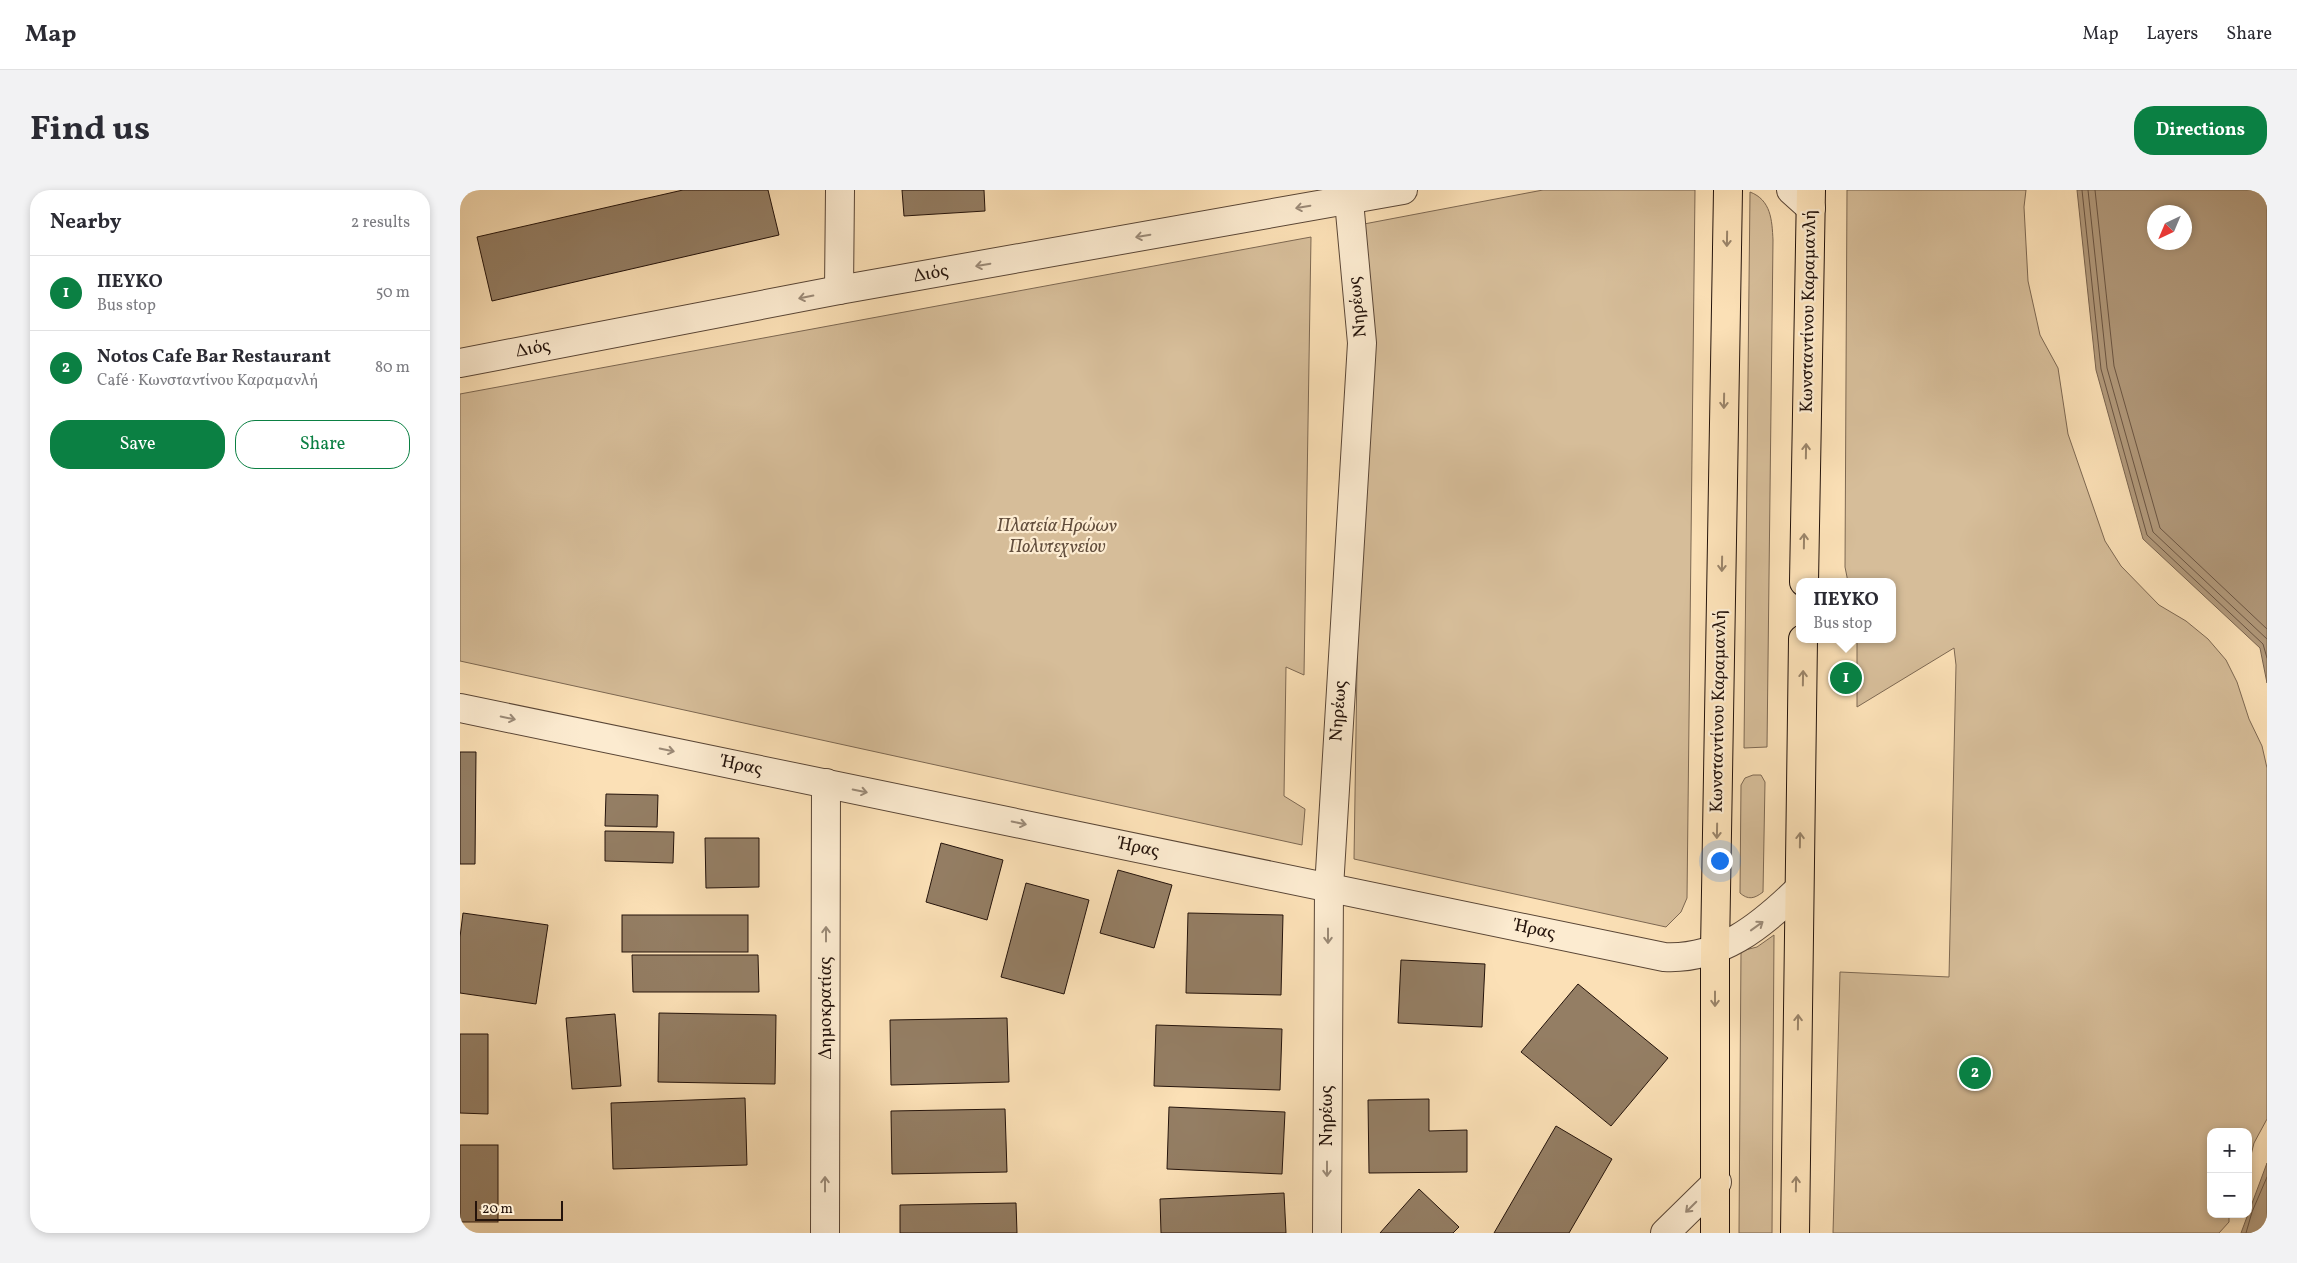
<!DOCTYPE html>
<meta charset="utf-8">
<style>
body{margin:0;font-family:Vollkorn,serif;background:#f2f2f3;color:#2b2b33}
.controls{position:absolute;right:15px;bottom:15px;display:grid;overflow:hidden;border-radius:10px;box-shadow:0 2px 8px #0003}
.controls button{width:45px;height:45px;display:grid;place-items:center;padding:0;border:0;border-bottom:1px solid #e1e1e2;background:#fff;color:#2b2b33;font:25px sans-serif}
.compass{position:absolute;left:1687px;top:15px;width:45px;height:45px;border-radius:50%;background:#fff;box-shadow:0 2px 8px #0003;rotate:224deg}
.scale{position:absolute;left:15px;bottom:12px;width:88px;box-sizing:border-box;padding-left:5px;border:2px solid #24130b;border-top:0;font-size:14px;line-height:18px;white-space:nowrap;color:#24130b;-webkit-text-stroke:4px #fcebd0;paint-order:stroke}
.you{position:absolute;left:1259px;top:670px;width:18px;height:18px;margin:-12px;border:4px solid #fff;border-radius:50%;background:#1a73e8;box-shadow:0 0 0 8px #1a73e833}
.badge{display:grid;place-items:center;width:32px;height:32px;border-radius:50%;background:#0b8043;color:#fff;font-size:16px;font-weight:700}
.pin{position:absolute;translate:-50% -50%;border:2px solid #fff;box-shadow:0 1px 5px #0006}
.popup{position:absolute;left:1336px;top:388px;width:100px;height:65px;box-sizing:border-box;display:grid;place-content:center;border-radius:10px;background:#fff;filter:drop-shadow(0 1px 4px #0005);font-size:16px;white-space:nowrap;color:#7c7c81}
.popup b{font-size:19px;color:#2b2b33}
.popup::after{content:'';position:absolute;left:50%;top:100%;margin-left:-10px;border:10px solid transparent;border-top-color:#fff}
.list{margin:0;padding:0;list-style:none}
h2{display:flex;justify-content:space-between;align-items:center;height:65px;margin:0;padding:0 20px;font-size:21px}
h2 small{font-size:16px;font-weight:400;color:#7c7c81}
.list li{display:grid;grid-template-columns:32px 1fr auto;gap:15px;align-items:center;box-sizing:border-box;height:75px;padding:0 20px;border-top:1px solid #e1e1e2}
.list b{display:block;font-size:19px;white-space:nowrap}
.list p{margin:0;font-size:16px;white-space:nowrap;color:#7c7c81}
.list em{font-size:16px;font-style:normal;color:#7c7c81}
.actions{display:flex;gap:10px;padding:15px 20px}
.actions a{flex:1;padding:11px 0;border:1px solid #0b8043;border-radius:20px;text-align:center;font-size:18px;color:#0b8043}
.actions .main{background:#0b8043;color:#fff}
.map{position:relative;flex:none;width:1807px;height:1043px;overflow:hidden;border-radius:20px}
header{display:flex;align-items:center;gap:30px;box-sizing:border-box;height:70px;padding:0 25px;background:#fff;border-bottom:1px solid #e1e1e2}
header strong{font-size:24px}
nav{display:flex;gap:28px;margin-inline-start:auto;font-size:18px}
.intro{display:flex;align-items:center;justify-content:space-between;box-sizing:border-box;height:120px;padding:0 30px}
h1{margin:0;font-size:35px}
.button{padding:12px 22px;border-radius:20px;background:#0b8043;color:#fff;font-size:18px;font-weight:700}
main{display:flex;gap:30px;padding:0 30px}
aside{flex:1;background:#fff;border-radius:20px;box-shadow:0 2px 8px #0003}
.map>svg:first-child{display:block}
</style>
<header>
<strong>Map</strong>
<nav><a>Map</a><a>Layers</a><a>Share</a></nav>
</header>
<div class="intro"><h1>Find us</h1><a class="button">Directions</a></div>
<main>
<aside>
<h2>Nearby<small>2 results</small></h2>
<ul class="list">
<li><span class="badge">1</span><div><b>ΠΕΥΚΟ</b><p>Bus stop</p></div><em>50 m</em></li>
<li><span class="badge">2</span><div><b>Notos Cafe Bar Restaurant</b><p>Café · Κωνσταντίνου Καραμανλή</p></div><em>80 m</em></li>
</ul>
<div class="actions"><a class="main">Save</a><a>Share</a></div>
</aside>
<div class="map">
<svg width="1807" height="1043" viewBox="0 0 1807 1043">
<rect width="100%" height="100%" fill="#fbe0b6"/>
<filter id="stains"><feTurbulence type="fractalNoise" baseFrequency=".004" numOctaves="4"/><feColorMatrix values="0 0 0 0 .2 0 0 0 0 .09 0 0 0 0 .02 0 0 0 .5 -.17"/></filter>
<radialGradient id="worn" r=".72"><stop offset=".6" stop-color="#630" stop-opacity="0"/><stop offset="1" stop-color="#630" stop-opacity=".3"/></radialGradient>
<!-- green -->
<g fill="#d6bd99" stroke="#7d6852">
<path d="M1083,0H1235L1227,708L1221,722L1206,737L894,669L904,34Z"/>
<path d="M1387,0H1566L1564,17L1568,91L1580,145L1598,178L1608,244L1645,351L1661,376L1699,415L1726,431L1748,449L1766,470L1777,492L1789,529L1802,556L1807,578V929L1794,953L1788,977V942H1751V1024H1769V1032L1759,1043H1373L1380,782L1489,787L1496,475L1494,458L1397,517V449H1432V392H1388L1385,377Z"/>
<path d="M1290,2C1311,10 1312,30 1313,50L1307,557L1284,558Z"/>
<path d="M851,47L844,485L826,477L824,606L845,619L842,655L0,471V204Z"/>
<path d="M1293,585H1301L1305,592L1303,702C1294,709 1288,710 1280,703L1281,595L1285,588Z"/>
<path d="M1314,745L1312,1043H1279L1281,761L1297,757Z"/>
</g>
<!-- water -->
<g fill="#b29a7c" stroke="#79644f" fill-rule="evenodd">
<path d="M1617,0H1807V493L1800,458L1683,349L1636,180ZM1694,22H1724V52H1694Z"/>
<path d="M1807,973V1043H1781Z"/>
</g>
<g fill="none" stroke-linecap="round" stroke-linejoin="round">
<!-- shore -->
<g stroke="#6b5644" stroke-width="1">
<path d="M1622,0L1641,179L1687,345L1803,454L1807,468"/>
<path d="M1628,0L1647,178L1693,342L1807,449"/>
<path d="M1635,0L1654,176L1700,338L1807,439"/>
<path d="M1786,1043L1792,1022L1807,987"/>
</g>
</g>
<!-- building -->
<g fill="#947e64" stroke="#24130b">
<path d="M223,0H308L319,45L32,111L17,47Z"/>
<path d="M442,0H524L525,21L444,26Z"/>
<path d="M0,562H16L15,674H0Z"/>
<path d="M146,604L198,605L197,637L145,636Z"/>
<path d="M145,641L214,642L213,673L145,671Z"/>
<path d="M245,648H299V697L246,698Z"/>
<path d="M481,653L543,670L527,730L466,712Z"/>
<path d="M658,680L712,695L694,758L640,743Z"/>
<path d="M566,693L629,710L604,804L541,787Z"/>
<path d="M3,723L88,735L76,814L0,803V747Z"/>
<path d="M728,723L823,725L821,805L726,803Z"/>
<rect x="162" y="725" width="126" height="37"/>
<path d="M172,765H298L299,802H173Z"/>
<path d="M941,770L1025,774L1022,837L938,833Z"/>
<path d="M1118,794L1208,868L1151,936L1061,862Z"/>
<path d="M199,823L316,825L315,894L198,892Z"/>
<path d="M155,824L161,896L112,899L106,828Z"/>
<path d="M547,828L549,892L431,895L430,830Z"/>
<path d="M696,835L822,839L820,900L694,896Z"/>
<path d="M0,844H28V924L0,923Z"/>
<path d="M285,908L287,975L153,979L151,913Z"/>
<path d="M969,909V941L1007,940V982L909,983L908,910Z"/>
<path d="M709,917L825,922L822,984L707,979Z"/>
<path d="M545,919L547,982L432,984L431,921Z"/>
<path d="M1096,936L1152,969L1109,1043H1034Z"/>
<rect x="0" y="955" width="38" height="77"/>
<path d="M959,999L999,1037L993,1043H920Z"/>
<path d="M824,1003L826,1043H701L700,1009Z"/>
<path d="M556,1013L557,1043H440V1015Z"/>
</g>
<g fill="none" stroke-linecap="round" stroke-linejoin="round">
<defs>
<g id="minor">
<path d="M1331,0L1351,18"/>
<path d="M379,100L380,0"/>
<path d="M0,173L379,100L943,0"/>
<path d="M0,518L1204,767C1260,770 1301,736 1339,699"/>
<path d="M365,1043L366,593"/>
<path d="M867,1043L869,698L902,153L888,0"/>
<path d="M1205,1043L1257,992"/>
</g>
<g id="highway">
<path d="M1344,392L1351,0"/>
<path d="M1255,1043V760L1268,0"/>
<path d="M1335,1043L1343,449"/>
</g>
</defs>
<!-- minor casing -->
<use href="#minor" stroke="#5a4636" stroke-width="30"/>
<!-- highway casing -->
<use href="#highway" stroke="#24130b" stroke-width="30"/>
<!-- minor -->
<use href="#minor" stroke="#fcebd0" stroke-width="28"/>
<!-- highway -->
<use href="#highway" stroke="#fbe0b6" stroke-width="28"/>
</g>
<!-- one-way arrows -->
<defs><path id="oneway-shaft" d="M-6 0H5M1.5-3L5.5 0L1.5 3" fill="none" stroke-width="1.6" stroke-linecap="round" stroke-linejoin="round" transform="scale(1.25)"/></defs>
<g stroke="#9b8a77">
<use href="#oneway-shaft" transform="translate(843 17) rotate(170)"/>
<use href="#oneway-shaft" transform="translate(683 46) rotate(170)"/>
<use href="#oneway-shaft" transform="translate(523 75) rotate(170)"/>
<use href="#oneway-shaft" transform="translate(346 107) rotate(169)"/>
<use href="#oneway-shaft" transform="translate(48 528) rotate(12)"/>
<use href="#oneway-shaft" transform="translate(207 560) rotate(12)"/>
<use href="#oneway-shaft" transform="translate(400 601) rotate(12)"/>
<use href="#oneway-shaft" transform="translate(559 633) rotate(12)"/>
<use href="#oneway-shaft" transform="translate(1297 736) rotate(-36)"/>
<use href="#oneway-shaft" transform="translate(366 744) rotate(-90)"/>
<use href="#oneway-shaft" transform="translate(868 746) rotate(90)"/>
<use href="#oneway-shaft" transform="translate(867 979) rotate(90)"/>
<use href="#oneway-shaft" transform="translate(365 994) rotate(-90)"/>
<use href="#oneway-shaft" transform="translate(1231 1017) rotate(135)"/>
</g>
<g stroke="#9a8469">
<use href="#oneway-shaft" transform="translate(1267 49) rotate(91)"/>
<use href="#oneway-shaft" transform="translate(1264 211) rotate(91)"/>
<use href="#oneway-shaft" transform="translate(1346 261) rotate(-89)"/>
<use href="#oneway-shaft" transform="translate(1344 351) rotate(-89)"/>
<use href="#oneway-shaft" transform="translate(1262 374) rotate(91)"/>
<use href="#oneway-shaft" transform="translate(1343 488) rotate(-89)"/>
<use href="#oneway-shaft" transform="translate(1257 641) rotate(91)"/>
<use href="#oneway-shaft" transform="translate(1340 650) rotate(-89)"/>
<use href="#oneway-shaft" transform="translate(1255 809) rotate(90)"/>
<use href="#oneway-shaft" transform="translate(1338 832) rotate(-89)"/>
<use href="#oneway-shaft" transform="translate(1336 994) rotate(-89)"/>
</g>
<g text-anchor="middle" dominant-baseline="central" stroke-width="4.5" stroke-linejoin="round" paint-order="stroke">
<!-- street labels -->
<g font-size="18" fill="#24130b" stroke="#fcebd0">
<text transform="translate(471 84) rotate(-10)">Διός</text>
<text transform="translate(898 117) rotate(-96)">Νηρέως</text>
<text transform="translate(1349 121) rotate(-89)">Κωνσταντίνου Καραμανλή</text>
<text transform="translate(73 159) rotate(-11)">Διός</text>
<text transform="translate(879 521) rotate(-86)">Νηρέως</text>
<text transform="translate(1259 521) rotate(-89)">Κωνσταντίνου Καραμανλή</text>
<text transform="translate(282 576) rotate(12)">Ήρας</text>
<text transform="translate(679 658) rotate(12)">Ήρας</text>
<text transform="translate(1075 740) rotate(12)">Ήρας</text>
<text transform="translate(366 818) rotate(-90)">Δημοκρατίας</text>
<text transform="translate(867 926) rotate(-90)">Νηρέως</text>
</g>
<!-- park labels -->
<g font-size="18" font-style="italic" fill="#624e3d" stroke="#fcebd0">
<text x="597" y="336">Πλατεία Ηρώων<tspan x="597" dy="21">Πολυτεχνείου</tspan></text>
</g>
</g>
<rect width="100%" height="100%" filter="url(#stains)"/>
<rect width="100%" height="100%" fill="url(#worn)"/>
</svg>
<div class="controls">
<button>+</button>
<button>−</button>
</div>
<svg class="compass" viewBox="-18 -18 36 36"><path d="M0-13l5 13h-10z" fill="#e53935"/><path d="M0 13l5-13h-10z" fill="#7c7c81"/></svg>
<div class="scale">20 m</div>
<div class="you"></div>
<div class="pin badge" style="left:1386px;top:488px">1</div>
<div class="popup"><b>ΠΕΥΚΟ</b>Bus stop</div>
<div class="pin badge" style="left:1515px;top:883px">2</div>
</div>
</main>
